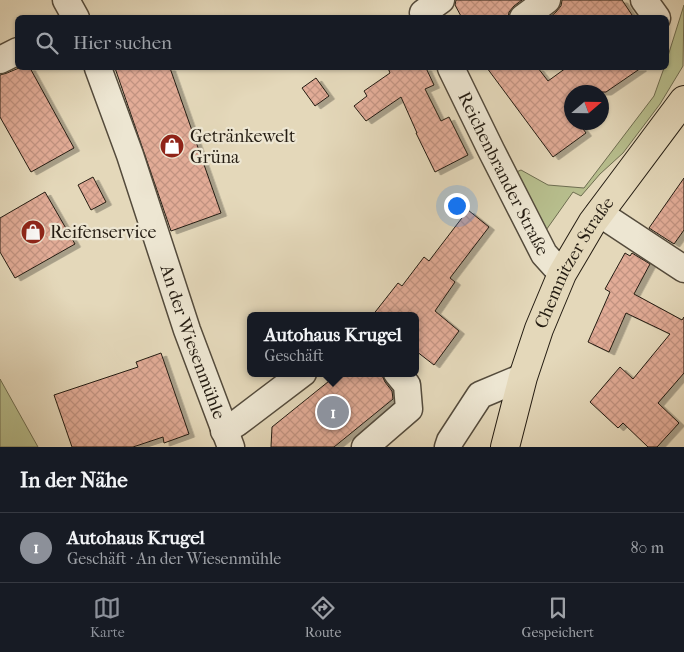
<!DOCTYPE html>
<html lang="de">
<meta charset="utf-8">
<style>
body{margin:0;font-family:"IM FELL French Canon",serif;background:#20242c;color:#f1f3f6}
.compass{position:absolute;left:564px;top:85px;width:45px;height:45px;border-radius:50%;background:#171b24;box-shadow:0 1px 4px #0004;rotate:70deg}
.you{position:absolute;left:456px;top:205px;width:18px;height:18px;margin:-12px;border:4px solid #fff;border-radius:50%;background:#1a73e8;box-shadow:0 0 0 8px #1a73e833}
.badge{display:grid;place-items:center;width:32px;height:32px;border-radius:50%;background:#8c9099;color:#fff;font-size:16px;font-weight:700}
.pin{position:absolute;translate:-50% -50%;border:2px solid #fff;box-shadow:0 1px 5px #0006}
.popup{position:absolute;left:247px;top:312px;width:172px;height:65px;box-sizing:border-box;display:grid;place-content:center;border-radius:8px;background:#171b24;filter:drop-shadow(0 1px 4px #0005);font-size:16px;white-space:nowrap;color:#9ea1a6}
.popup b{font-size:19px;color:#f1f3f6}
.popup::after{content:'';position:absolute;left:50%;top:100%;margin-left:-10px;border:10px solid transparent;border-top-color:#171b24}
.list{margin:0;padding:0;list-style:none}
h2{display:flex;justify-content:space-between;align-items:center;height:65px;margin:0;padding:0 20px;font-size:21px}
h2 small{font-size:16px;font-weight:400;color:#9ea1a6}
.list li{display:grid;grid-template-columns:32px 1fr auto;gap:15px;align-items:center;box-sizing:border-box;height:70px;padding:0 20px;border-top:1px solid #363941}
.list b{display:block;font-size:19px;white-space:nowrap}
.list p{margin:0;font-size:16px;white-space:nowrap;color:#9ea1a6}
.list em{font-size:16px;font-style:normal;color:#9ea1a6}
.icon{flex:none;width:28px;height:28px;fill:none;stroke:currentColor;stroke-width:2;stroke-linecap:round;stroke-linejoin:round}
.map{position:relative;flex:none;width:684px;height:447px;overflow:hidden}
.search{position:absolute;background:#171b24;box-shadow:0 1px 4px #0004;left:15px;right:15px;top:15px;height:55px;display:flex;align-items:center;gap:12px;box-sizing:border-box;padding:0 18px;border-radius:8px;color:#9ea1a6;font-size:19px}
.sheet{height:135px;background:#171b24}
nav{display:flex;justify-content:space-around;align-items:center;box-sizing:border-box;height:70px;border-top:1px solid #363941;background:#171b24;font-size:14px;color:#9ea1a6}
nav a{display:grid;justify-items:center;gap:2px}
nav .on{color:#8c9099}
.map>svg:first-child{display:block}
</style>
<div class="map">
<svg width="684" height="447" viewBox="0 0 684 447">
<defs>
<pattern id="building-cross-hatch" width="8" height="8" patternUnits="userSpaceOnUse" patternTransform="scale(1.25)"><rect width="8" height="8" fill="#e2ac97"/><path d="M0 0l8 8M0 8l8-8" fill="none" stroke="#c29381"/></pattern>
<filter id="shadow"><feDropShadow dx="5.5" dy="3" stdDeviation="0" flood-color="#0004"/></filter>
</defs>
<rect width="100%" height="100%" fill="#e4d8ba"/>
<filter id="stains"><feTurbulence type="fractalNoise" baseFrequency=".004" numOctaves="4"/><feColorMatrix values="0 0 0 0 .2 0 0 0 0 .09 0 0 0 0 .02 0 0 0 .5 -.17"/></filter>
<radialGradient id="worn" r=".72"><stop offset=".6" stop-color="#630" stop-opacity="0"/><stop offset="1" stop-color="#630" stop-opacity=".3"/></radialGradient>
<!-- grass -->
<g fill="#b7be8d" stroke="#6e6d50">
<path d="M684,5L683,66L660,104L623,153L600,174L581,196L573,192L544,233L514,173L521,170L548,185L584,188L654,96L664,68H666L667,59Z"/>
<path d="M0,379L38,447H0Z"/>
</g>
<!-- building -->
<g fill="url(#building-cross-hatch)" stroke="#241c12" filter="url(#shadow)">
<path d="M456,0H522L514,6L509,12L508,18H462L455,5Z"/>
<path d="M562,0H622L634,18H549L556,12L561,6Z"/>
<path d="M19,68H30L74,148L31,172L0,117V75L7,73Z"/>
<path d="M115,68H170L221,213L171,231Z"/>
<path d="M388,68H426L434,85L425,89L441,121L449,117L468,155L435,172L416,133H417L401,97L366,121L354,106L367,96L364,91L390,73Z"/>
<path d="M487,68H538L548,81L566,68H641L606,92H572V122H578L586,133L553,157Z"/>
<path d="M316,78L329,96L315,106L302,88Z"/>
<path d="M93,177L106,202L91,210L78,185Z"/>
<path d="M684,178V230L674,244L649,228Z"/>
<path d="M45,192L75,244L15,278L0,252V218Z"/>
<path d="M468,210L489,227L450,278L455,282L435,311L459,331L434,365L416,351V316H372L398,283L402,286L424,257L429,261Z"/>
<path d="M625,253L630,256L632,253L650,264L634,294L682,320L684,317V373L658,403L679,423L657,447H648L623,423L618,428L590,402L620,367L633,379L670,334L626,313L609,352L588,342L610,292L605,289Z"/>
<path d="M161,353L189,434L164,443L163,437L133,447H72L54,395L138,367L136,362Z"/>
<path d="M339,373H381L385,382L392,391L393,399L334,447H271L272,427Z"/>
</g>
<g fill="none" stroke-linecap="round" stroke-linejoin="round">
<defs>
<g id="minor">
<path d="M66,0L76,18"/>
<path d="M644,0L657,18"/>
<path d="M423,13L441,0"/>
<path d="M523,18L547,0"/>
<path d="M0,60L18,51"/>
<path id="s1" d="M98,68L130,155L187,330L231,447"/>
<path id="s2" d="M451,68L491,150L544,254L562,274"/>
<path d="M599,213L684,269"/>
<path d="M224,431L237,423L303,373"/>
<path d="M365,447L409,409L407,385L397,373"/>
<path d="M448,447L450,441L480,395L523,377"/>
</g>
<g id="major">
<path id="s3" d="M505,447L523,377L539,329L562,274L592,223L684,100"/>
</g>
</defs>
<!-- minor casing -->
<use href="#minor" stroke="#544b3c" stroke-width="29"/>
<!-- major casing -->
<use href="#major" stroke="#241c12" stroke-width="30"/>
<!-- minor -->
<use href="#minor" stroke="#ede6d2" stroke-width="26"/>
<!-- major -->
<use href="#major" stroke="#e4d8ba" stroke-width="28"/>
</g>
<!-- icons -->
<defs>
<symbol id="shop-disc" viewBox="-11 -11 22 22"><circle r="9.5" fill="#8f2418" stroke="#ede6d2"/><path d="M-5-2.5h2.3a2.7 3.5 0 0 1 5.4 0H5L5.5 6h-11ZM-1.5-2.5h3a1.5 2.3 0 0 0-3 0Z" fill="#fff"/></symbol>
</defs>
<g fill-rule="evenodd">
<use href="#shop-disc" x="158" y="132" width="28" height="28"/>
<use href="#shop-disc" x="19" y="218" width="28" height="28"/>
</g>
<g text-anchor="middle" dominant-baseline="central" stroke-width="4.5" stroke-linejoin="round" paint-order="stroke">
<!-- poi labels -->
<g font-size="18" fill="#241c12" stroke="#ede6d2" text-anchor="start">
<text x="190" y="136">Getränkewelt<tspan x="190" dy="21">Grüna</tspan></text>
<text x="50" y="232">Reifenservice</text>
</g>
<!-- street labels -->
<g font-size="18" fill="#241c12" stroke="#ede6d2">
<text stroke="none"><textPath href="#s2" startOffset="118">Reichenbrander Straße</textPath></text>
<text stroke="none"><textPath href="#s3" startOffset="198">Chemnitzer Straße</textPath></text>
<text stroke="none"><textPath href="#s1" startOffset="290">An der Wiesenmühle</textPath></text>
</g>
</g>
<rect width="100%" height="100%" filter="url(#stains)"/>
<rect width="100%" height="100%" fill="url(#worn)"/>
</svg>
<svg class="compass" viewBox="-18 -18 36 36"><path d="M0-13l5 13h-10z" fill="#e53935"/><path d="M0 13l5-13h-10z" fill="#9ea1a6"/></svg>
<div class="you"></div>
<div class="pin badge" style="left:333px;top:412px">1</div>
<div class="popup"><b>Autohaus Krugel</b>Geschäft</div>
<div class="search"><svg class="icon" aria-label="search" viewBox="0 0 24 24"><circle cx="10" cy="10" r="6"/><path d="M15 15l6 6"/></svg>Hier suchen</div>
</div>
<section class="sheet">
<h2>In der Nähe<small></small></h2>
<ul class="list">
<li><span class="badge">1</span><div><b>Autohaus Krugel</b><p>Geschäft · An der Wiesenmühle</p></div><em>80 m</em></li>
</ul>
</section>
<nav>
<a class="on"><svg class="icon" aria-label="map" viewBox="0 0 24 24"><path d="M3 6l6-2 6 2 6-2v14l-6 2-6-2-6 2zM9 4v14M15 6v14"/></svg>Karte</a>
<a><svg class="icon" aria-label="directions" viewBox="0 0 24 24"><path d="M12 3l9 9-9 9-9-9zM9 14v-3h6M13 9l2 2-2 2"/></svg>Route</a>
<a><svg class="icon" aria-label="saved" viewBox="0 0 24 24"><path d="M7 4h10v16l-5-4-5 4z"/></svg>Gespeichert</a>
</nav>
